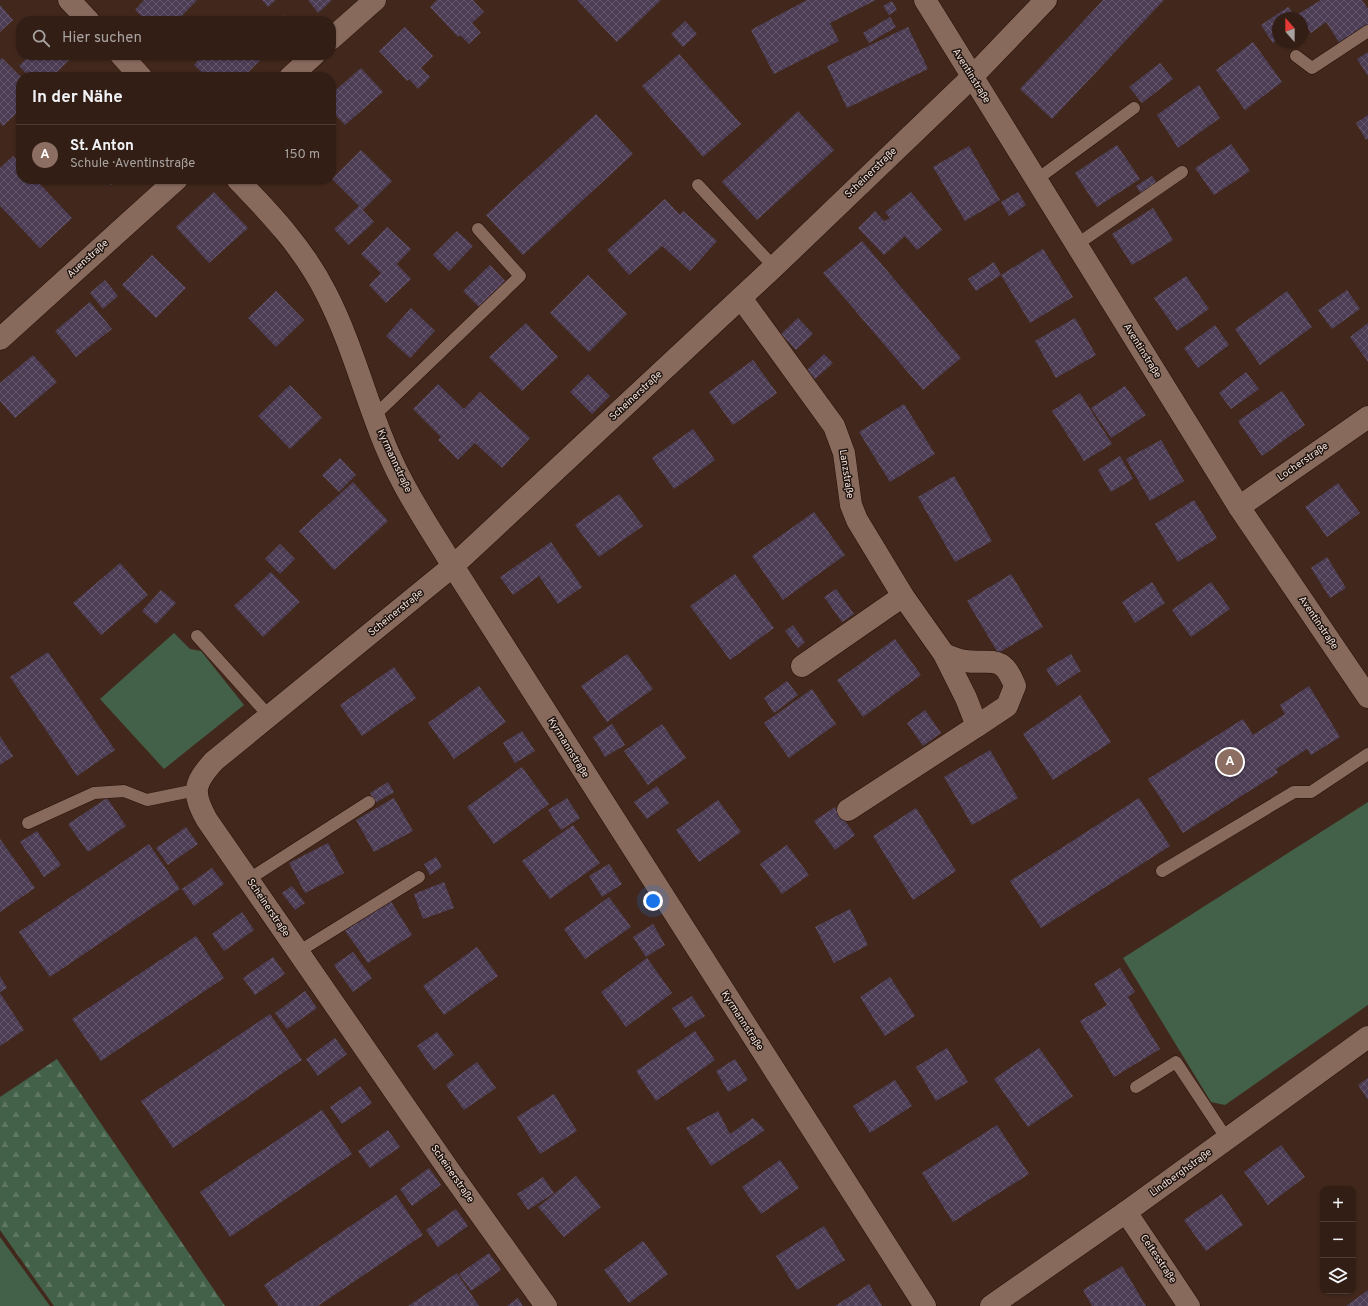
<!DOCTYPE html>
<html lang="de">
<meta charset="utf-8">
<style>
body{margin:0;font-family:Overpass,sans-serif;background:#3a271e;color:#f1f3f6}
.controls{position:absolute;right:12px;bottom:12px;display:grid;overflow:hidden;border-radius:8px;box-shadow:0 1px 3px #0004}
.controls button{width:36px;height:36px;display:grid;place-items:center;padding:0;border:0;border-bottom:1px solid #4d3c34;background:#321e15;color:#f1f3f6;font:20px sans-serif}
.compass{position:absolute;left:1272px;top:12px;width:36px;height:36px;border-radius:50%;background:#321e15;box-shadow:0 1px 3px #0004;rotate:339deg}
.you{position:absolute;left:653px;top:901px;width:14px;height:14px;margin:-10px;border:3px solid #fff;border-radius:50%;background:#1a73e8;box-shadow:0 0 0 6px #1a73e833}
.badge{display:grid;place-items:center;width:26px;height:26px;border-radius:50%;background:#ea580c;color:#fff;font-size:13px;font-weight:700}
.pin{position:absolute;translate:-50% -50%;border:2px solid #fff;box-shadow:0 1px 4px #0006}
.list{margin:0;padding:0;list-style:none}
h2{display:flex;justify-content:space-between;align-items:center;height:52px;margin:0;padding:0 16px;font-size:17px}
h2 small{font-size:13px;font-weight:400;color:#a8a2a0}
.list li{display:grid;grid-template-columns:26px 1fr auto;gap:12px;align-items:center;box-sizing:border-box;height:60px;padding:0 16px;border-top:1px solid #4d3c34}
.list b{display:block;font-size:15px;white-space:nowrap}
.list p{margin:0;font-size:13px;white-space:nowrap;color:#a8a2a0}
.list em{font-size:13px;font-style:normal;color:#a8a2a0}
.icon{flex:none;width:22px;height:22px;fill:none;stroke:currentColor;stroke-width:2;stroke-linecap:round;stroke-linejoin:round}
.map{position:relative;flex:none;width:1368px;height:1306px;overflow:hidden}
.search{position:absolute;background:#321e15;box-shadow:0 1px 3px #0004;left:16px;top:16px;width:320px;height:44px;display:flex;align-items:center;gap:10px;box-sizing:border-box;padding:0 14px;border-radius:16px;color:#a8a2a0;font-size:15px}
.panel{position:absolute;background:#321e15;box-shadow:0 1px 3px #0004;left:16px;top:72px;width:320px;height:112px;border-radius:16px}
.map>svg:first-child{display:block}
</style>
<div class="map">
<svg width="1368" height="1306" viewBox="0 0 1368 1306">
<defs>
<pattern id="forest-firs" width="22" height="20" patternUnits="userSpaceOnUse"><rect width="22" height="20" fill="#436048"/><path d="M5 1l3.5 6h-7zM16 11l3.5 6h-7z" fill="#5f7762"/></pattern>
<pattern id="building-cross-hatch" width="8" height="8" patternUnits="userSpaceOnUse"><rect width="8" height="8" fill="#4c3c54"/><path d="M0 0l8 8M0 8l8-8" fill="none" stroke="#66586c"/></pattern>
</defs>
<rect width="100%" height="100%" fill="#42281c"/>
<!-- green -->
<g fill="#436048">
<path d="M174,633L190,649L201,651L244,705L164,769L100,699Z"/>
<path d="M1368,802V1005L1225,1105L1211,1102L1123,958Z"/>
<path d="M0,1237L50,1306H0Z"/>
</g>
<!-- forest -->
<path fill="url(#forest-firs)" d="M57,1059L225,1306H54L0,1230V1097Z"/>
<!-- building -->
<g fill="url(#building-cross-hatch)">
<path d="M144,0H197L177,21H147L135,10Z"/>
<path d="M262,0H276L268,7Z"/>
<path d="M308,0H332L318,13Z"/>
<path d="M437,0H473L484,12L472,23L481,33L469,44L460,35L458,37L430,7Z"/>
<path d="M577,0H661L617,42Z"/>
<path d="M807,0H876L830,23L839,41L774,74L751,30Z"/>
<path d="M1103,0H1164L1052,119L1020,89Z"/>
<path d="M1321,0H1362L1368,9V25L1340,44L1326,22L1311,33L1298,14Z"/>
<path d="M892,1L897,10L889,15L883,6Z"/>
<path d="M0,5L13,20L0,32Z"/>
<path d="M1288,7L1296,18H1278V39L1273,43L1261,25Z"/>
<path d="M283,15L289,21H277Z"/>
<path d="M890,17L896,27L869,43L863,33Z"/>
<path d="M685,21L697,34L683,47L671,34Z"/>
<path d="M405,27L433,56L421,68L430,77L418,89L409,79L407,81L379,51Z"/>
<path d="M908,27L928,69L847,108L827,66Z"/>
<path d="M1253,42L1282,82L1245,110L1216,70Z"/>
<path d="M1368,52V76L1357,59Z"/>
<path d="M679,54L741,124L703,157L642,86Z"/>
<path d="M30,55H70L72,57L52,77H30L19,66Z"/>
<path d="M203,55H257L261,59L244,77H207L194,65Z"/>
<path d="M2,58L21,77V109L3,126L0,123V60Z"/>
<path d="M1160,63L1173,79L1142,103L1129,87Z"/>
<path d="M361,68L383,92L345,125L331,110V94Z"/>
<path d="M1199,85L1220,118L1178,148L1157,115Z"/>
<path d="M798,111L834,150L757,220L722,182Z"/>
<path d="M596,114L633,154L523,255L486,215Z"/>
<path d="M1368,115V139L1366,140L1356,123Z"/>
<path d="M1231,144L1250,171L1214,195L1195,168Z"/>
<path d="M1117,145L1140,179L1097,207L1075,173Z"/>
<path d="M969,146L1000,200L965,221L933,167Z"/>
<path d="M361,150L392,181L363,210L332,179Z"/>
<path d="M13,156L21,164V179H35L72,218L40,248L0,206V168Z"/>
<path d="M1152,176L1158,185L1142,195L1136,186Z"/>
<path d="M105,179H118L111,185Z"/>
<path d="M281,179H292L286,184Z"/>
<path d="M214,192L248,228L209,263L176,227Z"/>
<path d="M911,192L942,230L917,250L905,236L884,255L858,228L875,211L884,221L890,218L885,212Z"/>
<path d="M1018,192L1026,205L1009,216L1001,202Z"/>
<path d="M665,199L680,215L683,211L717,241L690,271L662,246L629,275L607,250Z"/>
<path d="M359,206L374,222L349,245L334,229Z"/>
<path d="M1153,208L1173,240L1132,265L1112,234Z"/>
<path d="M387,227L411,249L397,264L411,279L386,303L369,285L381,273L361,254Z"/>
<path d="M457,231L473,246L449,271L433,255Z"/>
<path d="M862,241L961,358L923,390L823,273Z"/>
<path d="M1043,249L1073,297L1030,323L1001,275Z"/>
<path d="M152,255L186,288L156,318L122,285Z"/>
<path d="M994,262L1001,275L976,291L968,279Z"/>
<path d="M490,265L505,281L479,307L463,291Z"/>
<path d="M588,275L627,314L589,352L550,313Z"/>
<path d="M1186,276L1209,309L1177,331L1154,298Z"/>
<path d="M105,280L118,296L103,309L90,293Z"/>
<path d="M1347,290L1360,309L1332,329L1318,310Z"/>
<path d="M276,291L304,320L276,347L248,318Z"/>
<path d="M1287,291L1312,327L1260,365L1235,329Z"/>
<path d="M90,302L112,329L76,357L55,331Z"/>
<path d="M411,308L435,331L410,358L386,336Z"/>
<path d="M798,318L813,334L796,350L781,334Z"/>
<path d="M1075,318L1096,355L1056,378L1035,341Z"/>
<path d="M526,323L558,357L522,391L489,357Z"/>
<path d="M1368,323V362L1350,337Z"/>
<path d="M1215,325L1229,345L1198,368L1184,348Z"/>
<path d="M824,354L833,363L815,379L807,370Z"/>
<path d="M33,355L57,382L15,418L0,401V383Z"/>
<path d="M753,360L777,393L733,425L709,392Z"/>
<path d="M1246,372L1259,389L1231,409L1219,393Z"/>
<path d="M588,374L610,396L592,414L570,392Z"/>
<path d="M438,384L464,409L480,392L530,438L502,468L475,443L458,460L438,440L441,437L413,409Z"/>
<path d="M290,385L322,418L290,449L258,416Z"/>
<path d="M1125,386L1146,415L1111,438L1091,408Z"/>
<path d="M1282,391L1305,425L1262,456L1238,421Z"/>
<path d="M1080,393L1112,444L1084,461L1052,411Z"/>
<path d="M904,404L935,454L890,482L859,432Z"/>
<path d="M693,429L715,460L674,489L652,458Z"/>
<path d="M1161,440L1184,481L1150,501L1126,459Z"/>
<path d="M1120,456L1133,479L1111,492L1098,470Z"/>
<path d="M340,458L356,475L339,492L322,475Z"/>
<path d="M954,476L992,541L955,562L918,497Z"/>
<path d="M353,482L388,521L334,570L299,531Z"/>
<path d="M1338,483L1360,513L1327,537L1305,507Z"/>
<path d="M619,494L643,526L599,557L575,525Z"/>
<path d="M1194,500L1217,538L1178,562L1155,524Z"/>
<path d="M814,512L845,555L783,600L752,556Z"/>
<path d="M551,542L582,587L558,604L539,576L513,595L500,577Z"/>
<path d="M280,544L295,559L280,574L265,559Z"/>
<path d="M1327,557L1346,588L1330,598L1311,568Z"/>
<path d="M120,563L148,595L101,635L73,603Z"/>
<path d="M271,572L300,602L263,637L234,606Z"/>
<path d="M735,574L774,628L730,660L690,606Z"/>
<path d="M1011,574L1043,627L998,653L967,601Z"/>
<path d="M1152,582L1165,603L1135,623L1122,602Z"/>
<path d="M1211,582L1230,609L1191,637L1172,610Z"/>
<path d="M836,589L854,614L842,622L824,597Z"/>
<path d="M161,590L176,603L156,624L142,611Z"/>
<path d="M793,625L805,642L798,648L785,631Z"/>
<path d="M895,639L921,675L863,717L837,680Z"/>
<path d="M48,652L115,750L77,776L10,677Z"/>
<path d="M627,654L653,689L607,722L581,686Z"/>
<path d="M1071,654L1081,671L1057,686L1046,669Z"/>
<path d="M394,667L416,698L362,736L340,705Z"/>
<path d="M787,681L798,695L774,713L764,698Z"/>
<path d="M479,686L506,722L454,759L428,723Z"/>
<path d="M1309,686L1340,737L1311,755L1307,749L1276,769L1278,773L1183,833L1148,779L1243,719L1253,735L1285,714L1280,705Z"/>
<path d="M812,689L836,724L789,758L764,723Z"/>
<path d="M1080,695L1111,742L1053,780L1023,734Z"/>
<path d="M925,710L941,733L923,746L907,723Z"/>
<path d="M612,724L625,745L605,757L593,737Z"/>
<path d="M662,724L686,758L648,785L624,751Z"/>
<path d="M522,731L535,751L515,763L503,743Z"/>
<path d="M0,736L13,756L0,765Z"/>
<path d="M990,750L1018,798L972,825L944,777Z"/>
<path d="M522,767L549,804L494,844L467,807Z"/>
<path d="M388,782L394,792L375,803L370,793Z"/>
<path d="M657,786L669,803L647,819L634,802Z"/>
<path d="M107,798L126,826L88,852L68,824Z"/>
<path d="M394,798L413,831L374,852L356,820Z"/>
<path d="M567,798L580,818L561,830L548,810Z"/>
<path d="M1139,798L1170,846L1041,928L1010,881Z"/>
<path d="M718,800L741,832L699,862L676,830Z"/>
<path d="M835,807L855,835L835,850L814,821Z"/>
<path d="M916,808L956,871L913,900L873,836Z"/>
<path d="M573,825L600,863L550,899L522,861Z"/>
<path d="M186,827L198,844L168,865L156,848Z"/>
<path d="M37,831L61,865L44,877L20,842Z"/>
<path d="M0,839L35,888L0,912Z"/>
<path d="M328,843L344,873L305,893L289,863Z"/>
<path d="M149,844L180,889L50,977L19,932Z"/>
<path d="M787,845L809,875L782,894L760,864Z"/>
<path d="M436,857L442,867L430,875L424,864Z"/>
<path d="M609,864L622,884L602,897L589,876Z"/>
<path d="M212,868L224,884L194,906L182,889Z"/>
<path d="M444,882L454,908L423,919L414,894Z"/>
<path d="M292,886L305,903L295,910L282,893Z"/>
<path d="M609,897L631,927L585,959L564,929Z"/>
<path d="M390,900L412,935L368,963L343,928Z"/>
<path d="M850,909L868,945L834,963L815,927Z"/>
<path d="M242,912L254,930L224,951L212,934Z"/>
<path d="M653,924L665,945L646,957L633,937Z"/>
<path d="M196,936L224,978L101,1061L72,1019Z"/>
<path d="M477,947L498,976L444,1015L423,986Z"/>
<path d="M353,952L372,978L353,992L334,965Z"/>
<path d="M273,957L285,974L255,995L243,978Z"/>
<path d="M647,958L672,993L626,1027L601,992Z"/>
<path d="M1120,968L1135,992L1128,997L1160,1049L1114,1077L1080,1021L1107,1005L1094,984Z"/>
<path d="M0,976L7,988L0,992Z"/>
<path d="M890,977L915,1016L885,1036L860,997Z"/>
<path d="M305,991L317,1008L287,1029L275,1013Z"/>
<path d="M0,993L24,1030L0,1046Z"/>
<path d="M692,996L705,1016L685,1028L672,1008Z"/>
<path d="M270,1014L302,1060L173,1148L141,1101Z"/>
<path d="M695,1031L715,1060L656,1101L636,1071Z"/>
<path d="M437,1032L454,1055L434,1070L417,1046Z"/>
<path d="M335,1038L347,1054L318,1076L306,1059Z"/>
<path d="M947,1048L968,1082L936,1101L916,1067Z"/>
<path d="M1039,1048L1073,1096L1028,1127L994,1079Z"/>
<path d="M735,1059L748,1080L728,1092L716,1071Z"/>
<path d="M477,1062L496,1088L464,1110L446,1085Z"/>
<path d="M1368,1078V1100L1358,1085Z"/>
<path d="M895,1080L912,1106L870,1133L853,1106Z"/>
<path d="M360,1086L372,1103L342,1124L330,1107Z"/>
<path d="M554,1094L577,1131L540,1154L517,1117Z"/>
<path d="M322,1110L352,1154L230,1237L200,1192Z"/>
<path d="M718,1111L730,1134L753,1118L765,1130L711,1166L686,1128Z"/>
<path d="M997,1125L1029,1174L953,1222L922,1173Z"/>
<path d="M388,1130L400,1147L370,1168L358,1151Z"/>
<path d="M1281,1145L1305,1177L1268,1205L1244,1172Z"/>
<path d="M780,1160L799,1188L761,1214L742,1187Z"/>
<path d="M429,1168L441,1185L412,1206L400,1189Z"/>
<path d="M576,1176L601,1207L564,1237L538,1207Z"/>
<path d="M543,1177L554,1193L528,1210L517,1194Z"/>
<path d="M1222,1194L1243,1225L1206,1251L1184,1220Z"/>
<path d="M396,1195L423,1235L318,1306H278L264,1285Z"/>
<path d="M456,1209L468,1226L438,1247L426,1230Z"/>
<path d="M824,1226L845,1260L797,1290L776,1256Z"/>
<path d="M643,1241L668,1274L629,1303L604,1270Z"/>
<path d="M489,1253L501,1270L471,1291L459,1274Z"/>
<path d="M1122,1266L1146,1306H1092L1083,1290Z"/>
<path d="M457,1273L479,1306H408Z"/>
<path d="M869,1284L882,1306H835Z"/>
<path d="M1368,1290V1306H1346Z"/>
<path d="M518,1298L523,1306H507Z"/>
</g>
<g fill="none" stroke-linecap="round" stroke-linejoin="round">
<defs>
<g id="service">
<path d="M1296,56L1312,68L1368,31"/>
<path d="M1036,180L1134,108"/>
<path d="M698,185L774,267"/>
<path d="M1076,245L1182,172"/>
<path d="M374,416L520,276L478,229"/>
<path d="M197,636L269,716"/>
<path d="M28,823L94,793L124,791L147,800L196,790"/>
<path d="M1162,871L1294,792H1311L1368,754"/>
<path d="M249,879L369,802"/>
<path d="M298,952L419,877"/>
<path d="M1136,1087L1176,1062L1227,1139"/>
</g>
<g id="minor">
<path d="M69,0L89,21"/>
<path d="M925,0L1239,507L1368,697"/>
<path d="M331,39L375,0"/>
<path d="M121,55L141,77"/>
<path d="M290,77L314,55"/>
<path d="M237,179C271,214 304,249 326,293C357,353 370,421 402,481C417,510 436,538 453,566L925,1306"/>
<path d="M741,298L834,426L844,453L851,505L857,520L903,596L944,654L966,698L977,726L848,810"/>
<path d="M0,339L177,179"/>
<path d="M1239,507L1368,417"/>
<path d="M944,654C951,657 958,660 965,661C991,665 1002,652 1015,686L1007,706L977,726"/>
<path d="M802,666L903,596"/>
<path d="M1126,1212L1189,1306"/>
<path d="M546,1306L451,1173L207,820C192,793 193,784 214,761L453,566L774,267L972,77L1046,0"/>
<path d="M991,1306L1126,1212L1368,1037"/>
</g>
</defs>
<!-- service casing -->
<use href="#service" stroke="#271006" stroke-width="13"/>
<!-- minor casing -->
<use href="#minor" stroke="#271006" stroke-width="23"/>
<!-- service -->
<use href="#service" stroke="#886a5d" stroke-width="12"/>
<!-- minor -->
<use href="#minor" stroke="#886a5d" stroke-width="22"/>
</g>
<g text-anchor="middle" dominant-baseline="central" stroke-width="3" stroke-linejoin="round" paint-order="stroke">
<!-- street labels -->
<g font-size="10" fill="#f5e3dc" stroke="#20140f">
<text transform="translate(971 76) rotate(58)">Aventinstraße</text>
<text transform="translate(871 173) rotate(-44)">Scheinerstraße</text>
<text transform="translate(88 259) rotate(-42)">Auenstraße</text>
<text transform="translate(1142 351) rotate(58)">Aventinstraße</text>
<text transform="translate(636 396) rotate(-43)">Scheinerstraße</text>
<text transform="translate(394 461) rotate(65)">Kyrmannstraße</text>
<text transform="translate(1303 462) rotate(-35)">Locherstraße</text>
<text transform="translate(846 474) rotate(81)">Lanzstraße</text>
<text transform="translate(396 613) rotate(-39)">Scheinerstraße</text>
<text transform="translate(1318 623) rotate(56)">Aventinstraße</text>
<text transform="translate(568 748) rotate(58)">Kyrmannstraße</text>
<text transform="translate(268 908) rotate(56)">Scheinerstraße</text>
<text transform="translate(742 1021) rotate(57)">Kyrmannstraße</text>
<text transform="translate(1181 1173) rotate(-36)">Lindberghstraße</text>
<text transform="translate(452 1174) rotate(55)">Scheinerstraße</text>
<text transform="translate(1158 1259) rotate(56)">Celtesstraße</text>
</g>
</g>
</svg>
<div class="controls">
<button>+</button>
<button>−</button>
<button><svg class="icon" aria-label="layers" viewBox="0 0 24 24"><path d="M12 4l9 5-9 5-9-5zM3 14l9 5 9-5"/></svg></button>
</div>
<svg class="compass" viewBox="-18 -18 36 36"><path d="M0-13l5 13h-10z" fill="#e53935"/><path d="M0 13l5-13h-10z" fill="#a8a2a0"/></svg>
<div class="you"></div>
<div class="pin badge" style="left:1230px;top:762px;background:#8d6e63">A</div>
<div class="search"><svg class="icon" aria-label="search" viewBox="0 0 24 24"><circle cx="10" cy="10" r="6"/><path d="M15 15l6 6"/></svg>Hier suchen</div>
<section class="panel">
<h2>In der Nähe<small></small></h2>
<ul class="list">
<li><span class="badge" style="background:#8d6e63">A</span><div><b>St. Anton</b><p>Schule · Aventinstraße</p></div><em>150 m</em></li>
</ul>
</section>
</div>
